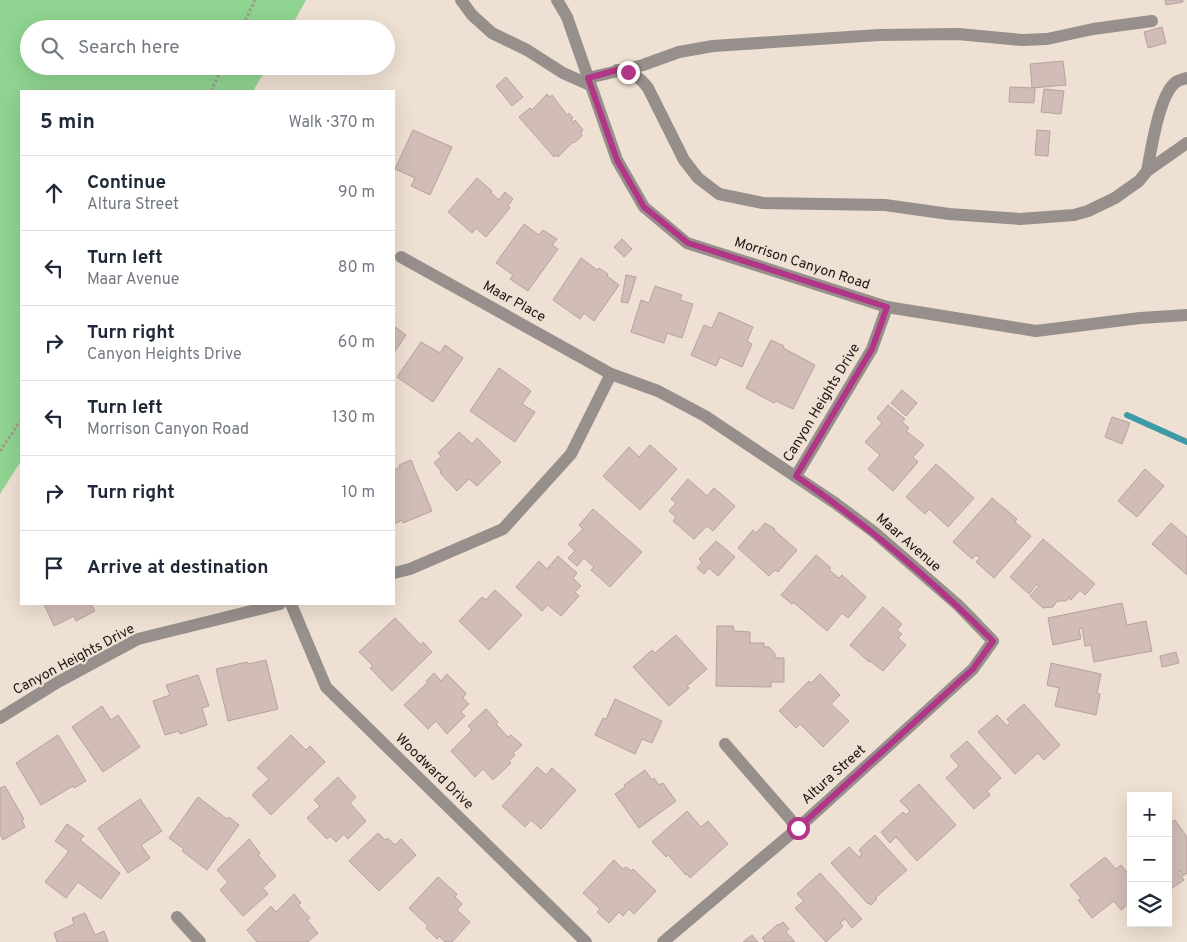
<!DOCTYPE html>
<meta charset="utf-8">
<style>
body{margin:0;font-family:Overpass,sans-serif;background:#f6f6f7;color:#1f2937}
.controls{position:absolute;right:15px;bottom:15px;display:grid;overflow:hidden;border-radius:0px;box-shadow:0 5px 20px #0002}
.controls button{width:45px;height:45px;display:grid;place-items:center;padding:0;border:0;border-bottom:1px solid #e0e1e3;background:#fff;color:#1f2937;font:25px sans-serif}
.stop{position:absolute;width:15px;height:15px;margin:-11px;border:4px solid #b13688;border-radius:50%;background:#fff}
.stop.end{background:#b13688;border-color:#fff;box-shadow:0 1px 5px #0008}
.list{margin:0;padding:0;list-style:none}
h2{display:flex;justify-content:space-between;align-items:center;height:65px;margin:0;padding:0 20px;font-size:21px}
h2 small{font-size:16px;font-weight:400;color:#747a83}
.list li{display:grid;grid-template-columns:32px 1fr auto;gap:15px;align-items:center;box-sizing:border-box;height:75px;padding:0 20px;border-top:1px solid #e0e1e3}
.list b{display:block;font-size:19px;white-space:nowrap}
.list p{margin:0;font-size:16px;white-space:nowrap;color:#747a83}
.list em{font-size:16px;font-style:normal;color:#747a83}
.icon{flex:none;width:28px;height:28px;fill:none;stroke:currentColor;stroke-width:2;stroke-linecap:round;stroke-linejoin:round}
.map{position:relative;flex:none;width:1187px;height:942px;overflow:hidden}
.search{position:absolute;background:#fff;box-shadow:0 5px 20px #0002;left:20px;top:20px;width:375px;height:55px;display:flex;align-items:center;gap:12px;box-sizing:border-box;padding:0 18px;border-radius:28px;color:#747a83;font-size:19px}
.panel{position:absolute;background:#fff;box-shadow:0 5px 20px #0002;left:20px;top:90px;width:375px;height:515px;border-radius:0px}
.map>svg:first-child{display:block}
</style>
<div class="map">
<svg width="1187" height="942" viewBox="0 0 1187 942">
<rect width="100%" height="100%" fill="#eee0d2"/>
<!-- green -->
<path fill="#8fd490" d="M0,0H306L290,29H29V66H268L253,91H21V461L0,494Z"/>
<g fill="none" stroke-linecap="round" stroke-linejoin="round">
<!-- stream -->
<path stroke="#3d9ba6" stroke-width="6" d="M1127,415L1187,442"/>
</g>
<!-- building -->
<g fill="#d1bcb7" stroke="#b6a39e">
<path d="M1165,0H1183V2L1166,5Z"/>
<path d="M1162,27L1166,43L1148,48L1144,32Z"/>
<path d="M1063,61L1066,85L1032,88L1030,64Z"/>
<path d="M506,77L523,97L512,106L496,86Z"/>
<path d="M1010,87L1035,88L1034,103L1009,102Z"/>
<path d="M1044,89L1064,91L1061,114L1041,112Z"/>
<path d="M547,94L550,97L552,95L567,115L569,113L573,118L571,120L573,122L575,120L583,130L581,131L582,136L574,143L573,142L558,157L557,155L554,157L519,117L530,108L532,110Z"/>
<path d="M413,130L452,147L430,195L411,186L415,178L395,169Z"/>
<path d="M1037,130L1050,131L1048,156L1035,155Z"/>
<path d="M477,178L492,191L491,193L499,200L505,192L513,199L508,206L510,208L486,237L476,228L472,233L448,212Z"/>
<path d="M524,224L539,235L543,230L557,239L552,245L558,249L528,291L510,279L513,275L496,263Z"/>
<path d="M622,239L632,249L624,257L614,247Z"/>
<path d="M581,258L597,270L599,268L608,274L607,276L619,285L594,321L584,313L580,319L553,300Z"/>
<path d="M626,275L636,277L628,303L621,302Z"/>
<path d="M655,286L682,295L680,300L693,304L682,338L667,333L664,343L631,332L641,300L649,303Z"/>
<path d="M719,312L753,327L747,341L752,344L742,367L720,357L716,366L691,355L704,325L712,328Z"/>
<path d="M394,326L406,335L394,353Z"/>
<path d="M771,340L784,346L783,348L815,365L793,409L776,401L774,403L746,388Z"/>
<path d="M421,342L440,353L445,345L463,358L433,402L397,377Z"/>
<path d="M499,368L531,391L522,404L535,412L515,442L470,411Z"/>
<path d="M902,390L917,403L906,416L891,403Z"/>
<path d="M888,405L905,419L902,422L909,428L906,431L924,445L913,457L918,462L893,491L868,469L880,455L865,442L882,423L877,418Z"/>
<path d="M1112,417L1130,423L1122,444L1105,437Z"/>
<path d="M459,432L472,444L477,438L501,462L477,486L469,479L457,491L440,473L441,471L434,463L441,456L438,453Z"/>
<path d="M650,445L677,469L640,510L603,476L629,447L639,457Z"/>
<path d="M411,460L432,511L403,523L402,520L394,524V470L400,467L399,465Z"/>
<path d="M936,464L974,498L948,527L929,509L925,514L906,497Z"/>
<path d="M1145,469L1164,486L1137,517L1118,501Z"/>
<path d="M688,479L707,496L714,488L735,506L713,531L707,526L694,539L673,521L676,517L669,511L676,503L671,499Z"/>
<path d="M992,498L1017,519L1015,522L1031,536L994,578L976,562L980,558L976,555L972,559L953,542Z"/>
<path d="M593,509L642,552L610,587L591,570L594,567L584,558L577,566L568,558L575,551L568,544L583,529L579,525Z"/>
<path d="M765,523L775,529L774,530L797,550L778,572L775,570L769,576L738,548L753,530L756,533Z"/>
<path d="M1171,523L1187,537V575L1152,544Z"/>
<path d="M1043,539L1095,584L1085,595L1080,590L1071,600L1069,598L1066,601H1057L1053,607L1043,608L1030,596L1039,586L1037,584L1029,594L1010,577Z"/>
<path d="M716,541L735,557L718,576L709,568L704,574L697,568L702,562L699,559Z"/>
<path d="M816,555L831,568L829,570L839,578L842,575L866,597L848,618L842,613L827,631L793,602L792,604L781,595Z"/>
<path d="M558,556L577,573L573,578L581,586L575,592L579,596L561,616L548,605L542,611L516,587L539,561L547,569Z"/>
<path d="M495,590L522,615L489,650L459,621L482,597L486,600Z"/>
<path d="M1122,603L1127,625L1146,621L1152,651L1094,662L1091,645L1085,646L1082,628L1079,629L1081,639L1053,645L1048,618Z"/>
<path d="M44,604H91L95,611L76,621L74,616L54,626Z"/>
<path d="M883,607L902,624L897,630L902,634L898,638L906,645L883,671L870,661L869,662L850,645Z"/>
<path d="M395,618L421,645L423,642L432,652L392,691L370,668L373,666L359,652Z"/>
<path d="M717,626H733L734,631L750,632V643H764V647H769L775,654V658H784V682H771V687L716,686Z"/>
<path d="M676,635L707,669L687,686L689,688L669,706L633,667L652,650L655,653Z"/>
<path d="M1176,652L1179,663L1162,667L1160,656Z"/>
<path d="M266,660L278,709L228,721L216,669L247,662L248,664Z"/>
<path d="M1051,663L1101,674L1097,693L1100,694L1096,715L1055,706L1059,688L1047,685Z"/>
<path d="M434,673L441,681L447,674L466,693L463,698L469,704L461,712L465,716L447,734L436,721L428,729L404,705L428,682L426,681Z"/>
<path d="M820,674L840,695L831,704L849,721L823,747L800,724L796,728L779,711L809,681L811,683Z"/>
<path d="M198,675L209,706L202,708L207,725L180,734L179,731L165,735L153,701L170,695L166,685Z"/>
<path d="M615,699L662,721L652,743L642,739L635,754L595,735L603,718L606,719Z"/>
<path d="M1024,704L1060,745L1044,760L1038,753L1015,774L978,732L997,715L1007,726L1010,723L1007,719Z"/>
<path d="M102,706L111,720L118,715L140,747L103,772L72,727Z"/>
<path d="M486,709L498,722L496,724L508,737L511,735L522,745L513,753L515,755L509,761L511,763L493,780L483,769L475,777L451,751L472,730L468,726Z"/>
<path d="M58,735L86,781L74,788L73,786L41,805L16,763Z"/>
<path d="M291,735L306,750L310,746L325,762L271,815L252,795L269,779L257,768Z"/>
<path d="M967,741L1001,778L987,791L990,795L974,809L946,778L959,766L950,756Z"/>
<path d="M537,767L546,775L552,768L576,790L541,829L531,820L525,827L502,806Z"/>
<path d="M645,770L652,780L654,778L659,785L663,783L676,801L639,828L615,794L625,787L624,785Z"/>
<path d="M338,777L356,797L350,803L366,821L348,839L344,834L336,842L330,836L327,839L307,818L320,806L314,800Z"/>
<path d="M919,784L956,825L917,861L896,837L890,843L881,832L903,812L906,815L910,811L900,801Z"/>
<path d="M5,786L24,819L22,821L25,827L3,840L0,834V788Z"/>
<path d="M198,797L227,819L229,817L239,825L207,870L182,851L184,849L169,838Z"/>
<path d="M140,799L162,831L141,845L150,858L128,873L98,828Z"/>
<path d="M687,811L701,827L708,821L728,844L690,878L687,874L686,875L668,855L666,857L652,842Z"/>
<path d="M1175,820L1187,837V873L1183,876L1180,871L1178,872L1184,880L1168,891V824Z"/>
<path d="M67,824L84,836L80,840L120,873L101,899L78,882L66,898L45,882L69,851L55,841Z"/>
<path d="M378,833L385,840L388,838L395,845L401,839L416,855L379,891L349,861Z"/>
<path d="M875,835L907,870L875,898L877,899L871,905L869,903L868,904L831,863L849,847L859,857L862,854L859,850Z"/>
<path d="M249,839L260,853L258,855L276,876L263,888L268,894L243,916L220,890L228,882L217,870Z"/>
<path d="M1105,857L1116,869L1121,865L1131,877V902L1121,910L1114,901L1092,918L1078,900L1081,898L1070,885Z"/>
<path d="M614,860L623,869L626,867L631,871L633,869L656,891L634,914L629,909L623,916L619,912L609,923L597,912L600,909L583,893Z"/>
<path d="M820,873L862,919L852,928L845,919L840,923L843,926L826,942L795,908L804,901L797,894Z"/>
<path d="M438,877L457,894L455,897L462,904L457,910L470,922L452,942H445L439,936L437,939L426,928L428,926L409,908Z"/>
<path d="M294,894L301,903L298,905L310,918L307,920L318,933L308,942H257L247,930L271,906L276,912Z"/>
<path d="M85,913L95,935L104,931L108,942H57L54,933L74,924L72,918Z"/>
<path d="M783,922L789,929L786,932L795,942H764L765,941L762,938L778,924L779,925Z"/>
<path d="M752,935L758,942H743Z"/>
</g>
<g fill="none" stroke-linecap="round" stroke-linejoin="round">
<!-- path -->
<g stroke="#a2988d" stroke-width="3" stroke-dasharray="2.5 2.5" stroke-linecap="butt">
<path d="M241,29L255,0"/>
<path d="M211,91L223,66"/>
<path d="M0,451L21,420"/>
</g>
<!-- minor -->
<g stroke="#968f8b" stroke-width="12">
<path d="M461,0L472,15L492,33L527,50L563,73L590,85"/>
<path d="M557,0L567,17L617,160L644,207L687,243L887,307L1036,331L1140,318L1187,315"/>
<path d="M617,70C632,73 638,75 648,88L684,160L698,178L719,194L763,203L885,205L949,214L1020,219L1074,215L1088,211L1115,198L1139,181L1147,171L1187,143"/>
<path d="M588,78L643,65L679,52L713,46L879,35L958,34L1022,40L1047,39L1093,29L1152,21"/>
<path d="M1147,171C1151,151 1159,94 1176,82C1179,80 1184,79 1187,78"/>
<path d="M401,257L611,374L658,391L705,416L835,503L874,532L958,605L993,641L973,669L798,828L663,942"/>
<path d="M796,476L872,349L887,307"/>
<path d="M394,573L410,569L503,529L571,454L611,374"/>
<path d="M291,604L326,687L586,942"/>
<path d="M0,718L58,682L138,639L280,604"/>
<path d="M725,744L798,828"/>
<path d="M177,917L200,942"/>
</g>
</g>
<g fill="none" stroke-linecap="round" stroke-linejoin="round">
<!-- route -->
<path stroke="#b13688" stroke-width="6" d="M628,72L617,70L588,78L617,160L644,207L688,243L887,307L872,349L796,476C867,525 932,580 993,641L973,669L798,828"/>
</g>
<g text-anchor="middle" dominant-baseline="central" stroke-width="4.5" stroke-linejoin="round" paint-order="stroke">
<!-- street labels -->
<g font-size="14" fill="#1b1612" stroke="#eee0d2">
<text transform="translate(802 264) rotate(18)">Morrison Canyon Road</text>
<text transform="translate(514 302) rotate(29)">Maar Place</text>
<text transform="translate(822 403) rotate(-59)">Canyon Heights Drive</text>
<text transform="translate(908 543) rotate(41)">Maar Avenue</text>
<text transform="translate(74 660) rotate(-28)">Canyon Heights Drive</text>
<text transform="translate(434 772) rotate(44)">Woodward Drive</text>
<text transform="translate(834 775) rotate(-42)">Altura Street</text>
</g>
</g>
</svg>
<div class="controls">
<button>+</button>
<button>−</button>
<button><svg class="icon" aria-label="layers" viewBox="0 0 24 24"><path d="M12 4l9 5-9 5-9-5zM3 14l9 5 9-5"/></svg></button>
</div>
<div class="stop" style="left:798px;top:828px"></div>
<div class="stop end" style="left:628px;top:72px"></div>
<div class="search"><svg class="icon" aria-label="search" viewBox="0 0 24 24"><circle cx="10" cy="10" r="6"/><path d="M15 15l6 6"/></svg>Search here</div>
<section class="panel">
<h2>5 min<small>Walk · 370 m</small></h2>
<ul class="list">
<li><svg class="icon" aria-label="ahead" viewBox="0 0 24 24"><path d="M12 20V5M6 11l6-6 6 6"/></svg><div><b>Continue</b><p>Altura Street</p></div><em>90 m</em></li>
<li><svg class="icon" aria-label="left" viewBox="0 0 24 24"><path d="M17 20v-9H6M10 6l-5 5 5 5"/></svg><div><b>Turn left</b><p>Maar Avenue</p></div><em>80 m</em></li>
<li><svg class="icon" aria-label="right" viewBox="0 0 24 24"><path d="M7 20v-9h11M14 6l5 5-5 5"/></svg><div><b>Turn right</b><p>Canyon Heights Drive</p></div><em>60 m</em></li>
<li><svg class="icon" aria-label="left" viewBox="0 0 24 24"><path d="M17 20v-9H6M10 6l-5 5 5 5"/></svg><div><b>Turn left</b><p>Morrison Canyon Road</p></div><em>130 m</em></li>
<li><svg class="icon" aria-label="right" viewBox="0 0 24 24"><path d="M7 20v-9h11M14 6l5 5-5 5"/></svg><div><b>Turn right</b></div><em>10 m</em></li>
<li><svg class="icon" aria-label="arrive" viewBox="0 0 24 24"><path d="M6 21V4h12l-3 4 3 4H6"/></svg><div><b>Arrive at destination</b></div></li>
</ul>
</section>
</div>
